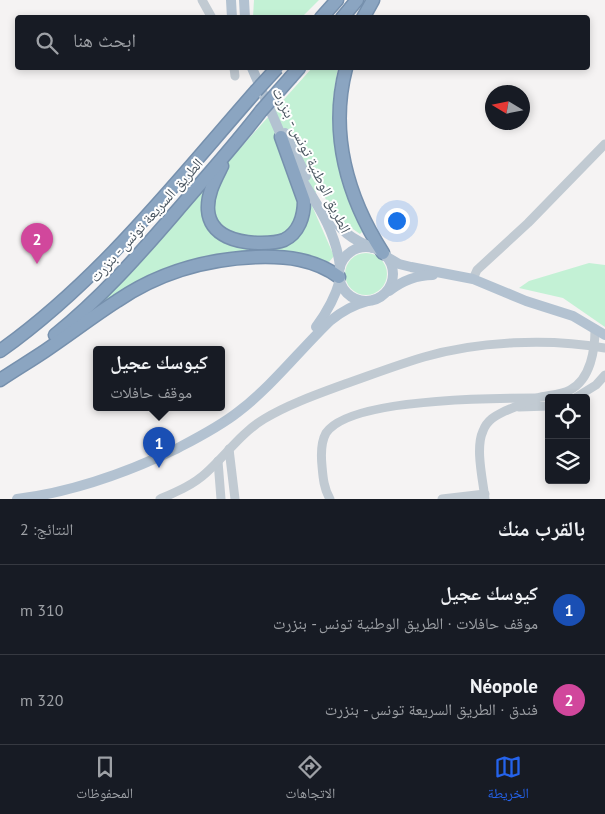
<!DOCTYPE html>
<html lang="ar">
<meta charset="utf-8">
<style>
body{margin:0;font-family:"PT Sans","Noto Naskh Arabic",sans-serif;background:#242831;color:#f1f3f6;direction:rtl}
.controls{position:absolute;right:15px;bottom:15px;display:grid;overflow:hidden;border-radius:5px;box-shadow:0 2px 8px #0003}
.controls button{width:45px;height:45px;display:grid;place-items:center;padding:0;border:0;border-bottom:1px solid #363941;background:#171b24;color:#f1f3f6;font:25px sans-serif}
.compass{position:absolute;left:485px;top:85px;width:45px;height:45px;border-radius:50%;background:#171b24;box-shadow:0 2px 8px #0003;rotate:280deg}
.you{position:absolute;left:396px;top:220px;width:18px;height:18px;margin:-12px;border:4px solid #fff;border-radius:50%;background:#1a73e8;box-shadow:0 0 0 8px #1a73e833}
.badge{display:grid;place-items:center;width:32px;height:32px;border-radius:50%;background:#2563eb;color:#fff;font-size:16px;font-weight:700}
.pin{position:absolute;translate:-50% -41px;filter:drop-shadow(0 1px 2px #0008)}
.pin::after{content:'';position:absolute;top:26px;width:18px;height:15px;background:inherit;clip-path:polygon(0 0,100% 0,50% 100%)}
.popup{position:absolute;left:93px;top:346px;width:132px;height:65px;box-sizing:border-box;display:grid;place-content:center;border-radius:5px;background:#171b24;filter:drop-shadow(0 1px 4px #0005);font-size:16px;white-space:nowrap;color:#9ea1a6}
.popup b{font-size:19px;color:#f1f3f6}
.popup::after{content:'';position:absolute;left:50%;top:100%;margin-left:-10px;border:10px solid transparent;border-top-color:#171b24}
.list{margin:0;padding:0;list-style:none}
h2{display:flex;justify-content:space-between;align-items:center;height:65px;margin:0;padding:0 20px;font-size:21px}
h2 small{font-size:16px;font-weight:400;color:#9ea1a6}
.list li{display:grid;grid-template-columns:32px 1fr auto;gap:15px;align-items:center;box-sizing:border-box;height:90px;padding:0 20px;border-top:1px solid #363941}
.list b{display:block;font-size:19px;white-space:nowrap}
.list p{margin:0;font-size:16px;white-space:nowrap;color:#9ea1a6}
.list em{font-size:16px;font-style:normal;color:#9ea1a6}
.icon{flex:none;width:28px;height:28px;fill:none;stroke:currentColor;stroke-width:2;stroke-linecap:round;stroke-linejoin:round}
.map{position:relative;flex:none;width:605px;height:499px;overflow:hidden;direction:ltr}
.search{position:absolute;background:#171b24;box-shadow:0 2px 8px #0003;left:15px;right:15px;top:15px;height:55px;display:flex;align-items:center;gap:12px;box-sizing:border-box;padding:0 18px;border-radius:5px;color:#9ea1a6;font-size:19px}
.sheet{height:245px;background:#171b24}
nav{display:flex;justify-content:space-around;align-items:center;box-sizing:border-box;height:70px;border-top:1px solid #363941;background:#171b24;font-size:14px;color:#9ea1a6}
nav a{display:grid;justify-items:center;gap:2px}
nav .on{color:#2563eb}
.map>svg:first-child{display:block}
</style>
<div class="map">
<svg width="605" height="499" viewBox="0 0 605 499">
<rect width="100%" height="100%" fill="#f5f3f3"/>
<!-- green -->
<g fill="#c3f1d5">
<path d="M254,0H319L302,17H253Z"/>
<path d="M312,68H338C325,126 337,178 364,230L360,234L340,220L319,189L309,199L334,256L329,262L314,258L292,256L150,276L99,306Z"/>
<circle cx="366" cy="274" r="21"/>
<path d="M589,263L605,265V327L563,298L519,288L529,281Z"/>
</g>
<g fill="none" stroke-linecap="round" stroke-linejoin="round">
<defs>
<g id="highway">
<path d="M321,18L337,0"/>
<path d="M342,18L357,0"/>
<path d="M363,18L373,0"/>
<path d="M346,68C329,133 347,197 383,253"/>
<path d="M291,77L299,68"/>
<path d="M222,166C215,180 207,194 208,210C210,237 239,243 261,243C268,243 277,243 284,240C299,233 304,216 304,201L281,137"/>
<path d="M55,335C100,299 138,256 175,213C204,179 234,146 261,111"/>
<path d="M0,351C100,280 176,182 256,91"/>
<path d="M0,380C15,370 30,361 45,351C69,335 92,317 117,301C158,273 207,259 256,257C286,256 315,259 339,277"/>
</g>
</defs>
<!-- highway casing -->
<use href="#highway" stroke="#7690ad" stroke-width="15"/>
<!-- minor -->
<g stroke="#c1cad2" stroke-width="9">
<path d="M202,0L212,18"/>
<path d="M234,68L235,76"/>
<path d="M473,279L477,270L528,223L605,144"/>
<path d="M575,398L596,385L605,375"/>
<path d="M519,407L549,406"/>
<path d="M229,449L235,499"/>
<path d="M218,461L221,499"/>
<path d="M160,499C176,492 193,485 206,473C226,455 241,433 264,419C289,404 318,394 345,384C371,375 397,365 424,357C478,341 549,338 605,348"/>
<path d="M330,499C324,489 323,478 322,466C321,456 321,442 326,433C349,398 496,398 536,398"/>
<path d="M442,499L485,494"/>
<path d="M485,499C483,480 475,448 483,431C487,420 495,416 505,411C516,407 526,401 537,398C548,395 560,395 570,390C591,379 595,349 595,329"/>
</g>
<!-- major -->
<g stroke="#b3c2d1" stroke-width="10">
<path d="M231,0L232,18"/>
<path d="M244,0L245,18"/>
<path d="M252,68L284,142"/>
<path d="M285,133L306,176"/>
<path d="M297,172C316,203 336,230 340,267"/>
<path d="M328,212C341,231 351,239 373,248"/>
<circle cx="366" cy="274" r="27"/>
<path d="M387,257L399,264L411,267L473,279L526,301L573,316L605,335"/>
<path d="M389,291C402,281 416,275 433,275"/>
<path d="M316,327C327,312 335,298 340,280"/>
<path d="M17,499C73,492 126,473 176,449C197,438 219,427 238,412C272,386 299,351 330,321C342,311 353,305 368,301"/>
</g>
<!-- highway -->
<use href="#highway" stroke="#8ba5c1" stroke-width="12"/>
<defs>
<g id="highway-bridge">
<path d="M256,91L277,68"/>
<path d="M261,111L291,77"/>
</g>
</defs>
<!-- highway-bridge casing -->
<use href="#highway-bridge" stroke="#7690ad" stroke-width="15" stroke-linecap="butt"/>
<!-- highway-bridge -->
<use href="#highway-bridge" stroke="#8ba5c1" stroke-width="12"/>
</g>
<g text-anchor="middle" dominant-baseline="central" stroke-width="4" stroke-linejoin="round" paint-order="stroke">
<!-- street labels -->
<g font-size="15" fill="#4a5661" stroke="#fff">
<text transform="translate(312 160) rotate(64)">الطريق الوطنية تونس - بنزرت</text>
<text transform="translate(146 220) rotate(-48)">الطريق السريعة تونس - بنزرت</text>
</g>
</g>
</svg>
<div class="controls">
<button><svg class="icon" aria-label="locate" viewBox="0 0 24 24"><circle cx="12" cy="12" r="6"/><path d="M12 2v4M12 18v4M2 12h4M18 12h4"/></svg></button>
<button><svg class="icon" aria-label="layers" viewBox="0 0 24 24"><path d="M12 4l9 5-9 5-9-5zM3 14l9 5 9-5"/></svg></button>
</div>
<svg class="compass" viewBox="-18 -18 36 36"><path d="M0-13l5 13h-10z" fill="#e53935"/><path d="M0 13l5-13h-10z" fill="#9ea1a6"/></svg>
<div class="you"></div>
<div class="pin badge" style="left:159px;top:468px;background:#1a4fb4">1</div>
<div class="popup"><b>كيوسك عجيل</b>موقف حافلات</div>
<div class="pin badge" style="left:37px;top:264px;background:#d1479c">2</div>
<div class="search"><svg class="icon" aria-label="search" viewBox="0 0 24 24"><circle cx="10" cy="10" r="6"/><path d="M15 15l6 6"/></svg>ابحث هنا</div>
</div>
<section class="sheet">
<h2>بالقرب منك<small>النتائج: 2</small></h2>
<ul class="list">
<li><span class="badge" style="background:#1a4fb4">1</span><div><b>كيوسك عجيل</b><p>موقف حافلات · الطريق الوطنية تونس - بنزرت</p></div><em>310 m</em></li>
<li><span class="badge" style="background:#d1479c">2</span><div><b>Néopole</b><p>فندق · الطريق السريعة تونس - بنزرت</p></div><em>320 m</em></li>
</ul>
</section>
<nav>
<a class="on"><svg class="icon" aria-label="map" viewBox="0 0 24 24"><path d="M3 6l6-2 6 2 6-2v14l-6 2-6-2-6 2zM9 4v14M15 6v14"/></svg>الخريطة</a>
<a><svg class="icon" aria-label="directions" viewBox="0 0 24 24"><path d="M12 3l9 9-9 9-9-9zM9 14v-3h6M13 9l2 2-2 2"/></svg>الاتجاهات</a>
<a><svg class="icon" aria-label="saved" viewBox="0 0 24 24"><path d="M7 4h10v16l-5-4-5 4z"/></svg>المحفوظات</a>
</nav>
